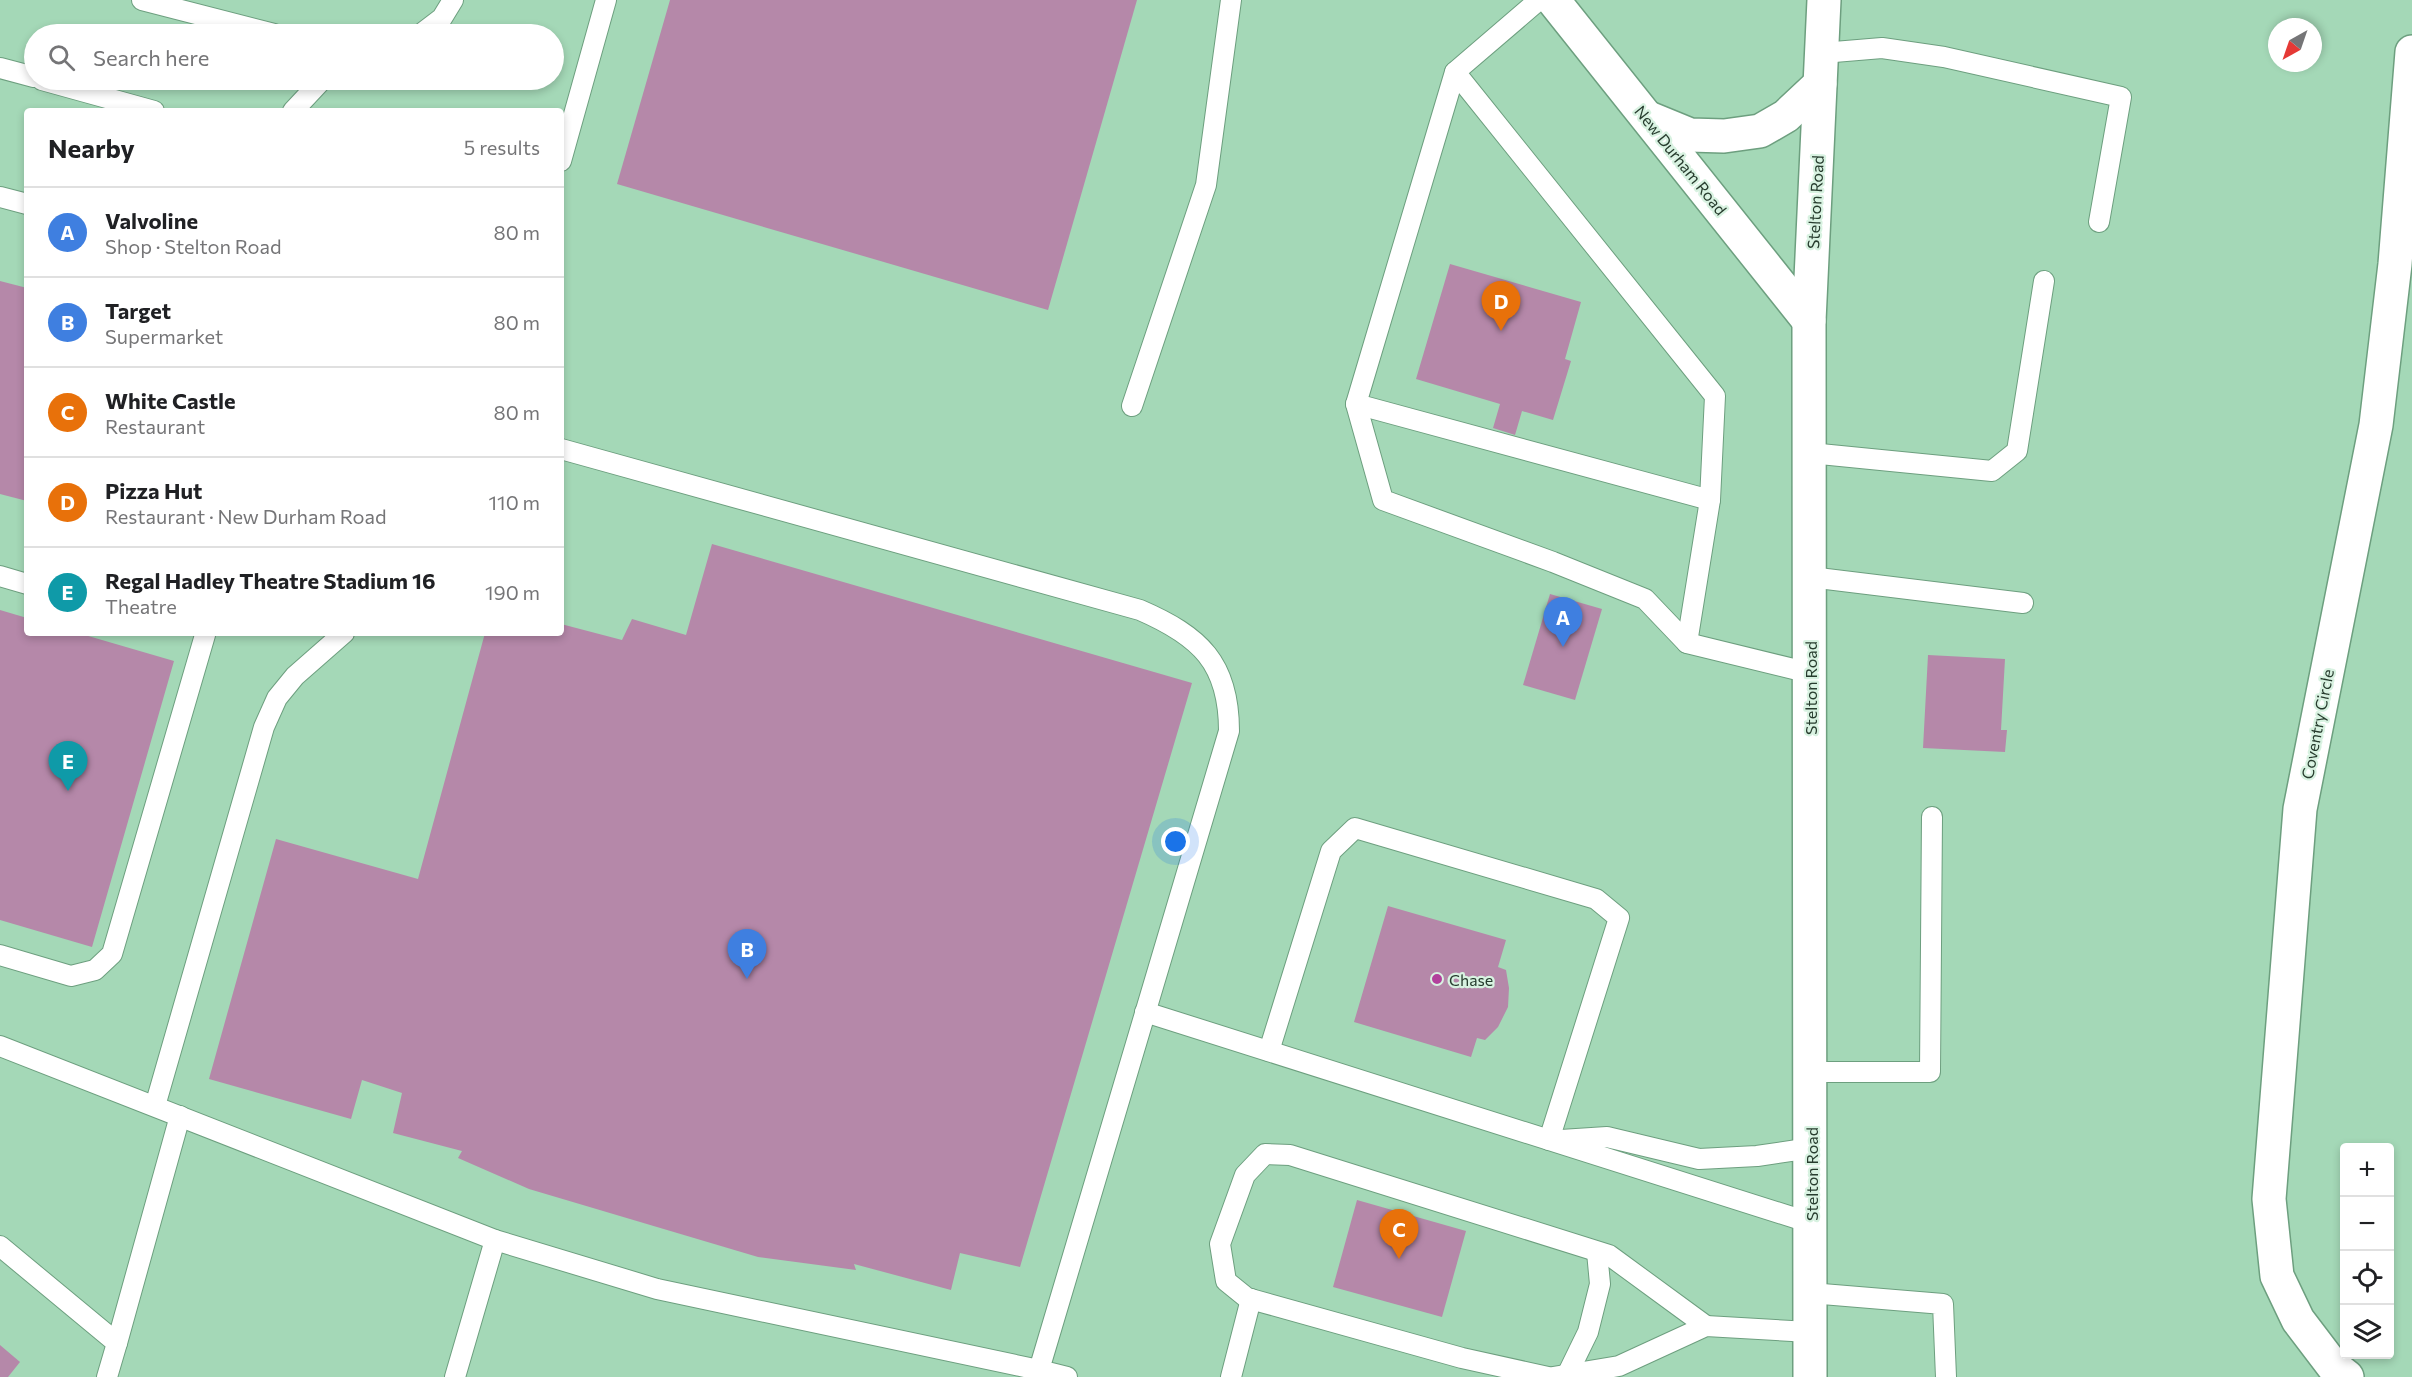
<!DOCTYPE html>
<meta charset="utf-8">
<style>
body{margin:0;font-family:Commissioner,sans-serif;background:#f2f2f2;color:#202124}
.controls{position:absolute;right:18px;bottom:18px;display:grid;overflow:hidden;border-radius:6px;box-shadow:0 3px 9px #0003}
.controls button{width:54px;height:54px;display:grid;place-items:center;padding:0;border:0;border-bottom:2px solid #e0e0e0;background:#fff;color:#202124;font:30px sans-serif}
.compass{position:absolute;left:2268px;top:18px;width:54px;height:54px;border-radius:50%;background:#fff;box-shadow:0 3px 9px #0003;rotate:220deg}
.you{position:absolute;left:1176px;top:842px;width:21px;height:21px;margin:-15px;border:4px solid #fff;border-radius:50%;background:#1a73e8;box-shadow:0 0 0 9px #1a73e833}
.badge{display:grid;place-items:center;width:39px;height:39px;border-radius:50%;background:#1a73e8;color:#fff;font-size:20px;font-weight:700}
.pin{position:absolute;translate:-50% -50px;filter:drop-shadow(0 2px 3px #0008)}
.pin::after{content:'';position:absolute;top:32px;width:21px;height:18px;background:inherit;clip-path:polygon(0 0,100% 0,50% 100%)}
.list{margin:0;padding:0;list-style:none}
h2{display:flex;justify-content:space-between;align-items:center;height:78px;margin:0;padding:0 24px;font-size:26px}
h2 small{font-size:20px;font-weight:400;color:#757577}
.list li{display:grid;grid-template-columns:39px 1fr auto;gap:18px;align-items:center;box-sizing:border-box;height:90px;padding:0 24px;border-top:2px solid #e0e0e0}
.list b{display:block;font-size:22px;white-space:nowrap}
.list p{margin:0;font-size:20px;white-space:nowrap;color:#757577}
.list em{font-size:20px;font-style:normal;color:#757577}
.icon{flex:none;width:33px;height:33px;fill:none;stroke:currentColor;stroke-width:2;stroke-linecap:round;stroke-linejoin:round}
.map{position:relative;flex:none;width:2412px;height:1377px;overflow:hidden}
.search{position:absolute;background:#fff;box-shadow:0 3px 9px #0003;left:24px;top:24px;width:540px;height:66px;display:flex;align-items:center;gap:15px;box-sizing:border-box;padding:0 21px;border-radius:33px;color:#757577;font-size:22px}
.panel{position:absolute;background:#fff;box-shadow:0 3px 9px #0003;left:24px;top:108px;width:540px;height:528px;border-radius:6px}
.map>svg:first-child{display:block}
</style>
<div class="map">
<svg width="2412" height="1377" viewBox="0 0 2412 1377">
<rect width="100%" height="100%" fill="#a4d8b7"/>
<!-- building -->
<g fill="#b588a9">
<path d="M670,0H1137L1048,310L617,184Z"/>
<path d="M1450,264L1581,302L1565,359L1571,361L1553,420L1522,411L1515,435L1493,428L1500,404L1416,379Z"/>
<path d="M0,281L27,288V501L0,494Z"/>
<path d="M712,544L1192,683L1020,1267L960,1253L951,1290L854,1264L856,1270L758,1257L529,1189L458,1158L462,1151L393,1133L402,1093L362,1080L351,1119L209,1079L276,839L418,879L485,633H561V624L622,640L632,619L686,635Z"/>
<path d="M1550,594L1602,609L1575,700L1523,685Z"/>
<path d="M0,610L27,618V633H78L174,661L92,947L0,920Z"/>
<path d="M1928,655L2005,659L2001,730H2007L2005,752L1923,748Z"/>
<path d="M1388,906L1506,940L1498,967L1506,970L1509,988L1508,1007L1498,1027L1485,1040L1477,1038L1471,1057L1354,1022Z"/>
<path d="M1357,1200L1466,1231L1442,1317L1333,1287Z"/>
<path d="M0,1345L20,1362L8,1377H0Z"/>
</g>
<g fill="none" stroke-linecap="round" stroke-linejoin="round">
<defs>
<g id="lane">
<path d="M142,0L274,34"/>
<path d="M1539,0L1455,72L1356,404L1710,500"/>
<path d="M421,34L442,18L453,0"/>
<path d="M1822,53L1882,48L1944,57L2121,97L2099,222"/>
<path d="M0,68L34,77"/>
<path d="M1455,72L1715,396L1710,500L1687,643"/>
<path d="M42,80L154,111"/>
<path d="M293,111L322,80"/>
<path d="M561,161L606,0"/>
<path d="M0,197L27,204"/>
<path d="M1356,404L1383,500L1553,562L1645,599L1687,643L1810,673"/>
<path d="M1132,406L1206,185L1231,0"/>
<path d="M561,449L1140,610C1200,636 1229,663 1229,731L1039,1370L1067,1377"/>
<path d="M1810,453L1992,471L2017,451L2044,281"/>
<path d="M0,576L27,584"/>
<path d="M1810,577L2023,603"/>
<path d="M0,955L71,976L95,970L112,954L205,635"/>
<path d="M1145,1012L1811,1223"/>
<path d="M0,1046L495,1240"/>
<path d="M1269,1051L1331,851L1355,828L1596,899L1619,918L1549,1140"/>
<path d="M1810,1072H1930L1932,817"/>
<path d="M155,1106L264,727L277,698L295,676L344,633"/>
<path d="M1561,1140L1607,1137L1699,1159L1757,1156L1811,1148"/>
<path d="M0,1246L117,1343L107,1377"/>
<path d="M1810,1293L1943,1304L1946,1377"/>
<path d="M117,1343L180,1116"/>
<path d="M1567,1375L1588,1332L1600,1284L1597,1252"/>
<path d="M455,1377L495,1240L657,1289L1039,1370L1037,1377"/>
<path d="M1231,1377L1251,1299"/>
<path d="M1548,1377L1462,1358L1247,1298L1226,1281L1220,1244L1245,1175L1265,1154L1290,1155L1609,1255L1706,1326"/>
<path d="M1553,1377L1619,1366L1706,1326L1810,1332"/>
</g>
<path id="street" d="M2347,1377L2333,1366L2298,1320L2277,1276L2269,1199L2300,809L2376,425L2395,264L2412,52"/>
<g id="secondary">
<path d="M1553,0L1809,321"/>
<path d="M1651,119L1690,135L1724,136L1760,131L1786,116L1820,84"/>
<path d="M1810,1377L1809,321L1824,0"/>
</g>
</defs>
<!-- lane casing -->
<use href="#lane" stroke="#6d9f7f" stroke-width="22"/>
<!-- street casing -->
<use href="#street" stroke="#6d9f7f" stroke-width="36"/>
<!-- secondary casing -->
<use href="#secondary" stroke="#6d9f7f" stroke-width="36"/>
<!-- lane -->
<use href="#lane" stroke="#fff" stroke-width="20"/>
<!-- street -->
<use href="#street" stroke="#fff" stroke-width="33"/>
<!-- secondary -->
<use href="#secondary" stroke="#fff" stroke-width="33"/>
</g>
<!-- markers -->
<circle fill="#b2419c" stroke="#d8f2e1" stroke-width="2" cx="1437" cy="979" r="6"/>
<g text-anchor="middle" dominant-baseline="central" stroke-width="4.5" stroke-linejoin="round" paint-order="stroke">
<!-- street labels -->
<g font-size="16" fill="#273c2e" stroke="#d8f2e1">
<text transform="translate(1681 160) rotate(51)">New Durham Road</text>
<text transform="translate(1815 202) rotate(-87)">Stelton Road</text>
<text transform="translate(1810 688) rotate(-90)">Stelton Road</text>
<text transform="translate(2317 724) rotate(-79)">Coventry Circle</text>
<text transform="translate(1811 1174) rotate(-90)">Stelton Road</text>
</g>
<!-- poi labels -->
<g font-size="16" fill="#273c2e" stroke="#d8f2e1" text-anchor="start">
<text x="1449" y="979">Chase</text>
</g>
</g>
</svg>
<div class="controls">
<button>+</button>
<button>−</button>
<button><svg class="icon" aria-label="locate" viewBox="0 0 24 24"><circle cx="12" cy="12" r="6"/><path d="M12 2v4M12 18v4M2 12h4M18 12h4"/></svg></button>
<button><svg class="icon" aria-label="layers" viewBox="0 0 24 24"><path d="M12 4l9 5-9 5-9-5zM3 14l9 5 9-5"/></svg></button>
</div>
<svg class="compass" viewBox="-18 -18 36 36"><path d="M0-13l5 13h-10z" fill="#e53935"/><path d="M0 13l5-13h-10z" fill="#757577"/></svg>
<div class="you"></div>
<div class="pin badge" style="left:1563px;top:647px;background:#3f7fe0">A</div>
<div class="pin badge" style="left:747px;top:979px;background:#3f7fe0">B</div>
<div class="pin badge" style="left:1399px;top:1259px;background:#e8710a">C</div>
<div class="pin badge" style="left:1501px;top:331px;background:#e8710a">D</div>
<div class="pin badge" style="left:68px;top:791px;background:#0f9aa8">E</div>
<div class="search"><svg class="icon" aria-label="search" viewBox="0 0 24 24"><circle cx="10" cy="10" r="6"/><path d="M15 15l6 6"/></svg>Search here</div>
<section class="panel">
<h2>Nearby<small>5 results</small></h2>
<ul class="list">
<li><span class="badge" style="background:#3f7fe0">A</span><div><b>Valvoline</b><p>Shop · Stelton Road</p></div><em>80 m</em></li>
<li><span class="badge" style="background:#3f7fe0">B</span><div><b>Target</b><p>Supermarket</p></div><em>80 m</em></li>
<li><span class="badge" style="background:#e8710a">C</span><div><b>White Castle</b><p>Restaurant</p></div><em>80 m</em></li>
<li><span class="badge" style="background:#e8710a">D</span><div><b>Pizza Hut</b><p>Restaurant · New Durham Road</p></div><em>110 m</em></li>
<li><span class="badge" style="background:#0f9aa8">E</span><div><b>Regal Hadley Theatre Stadium 16</b><p>Theatre</p></div><em>190 m</em></li>
</ul>
</section>
</div>
